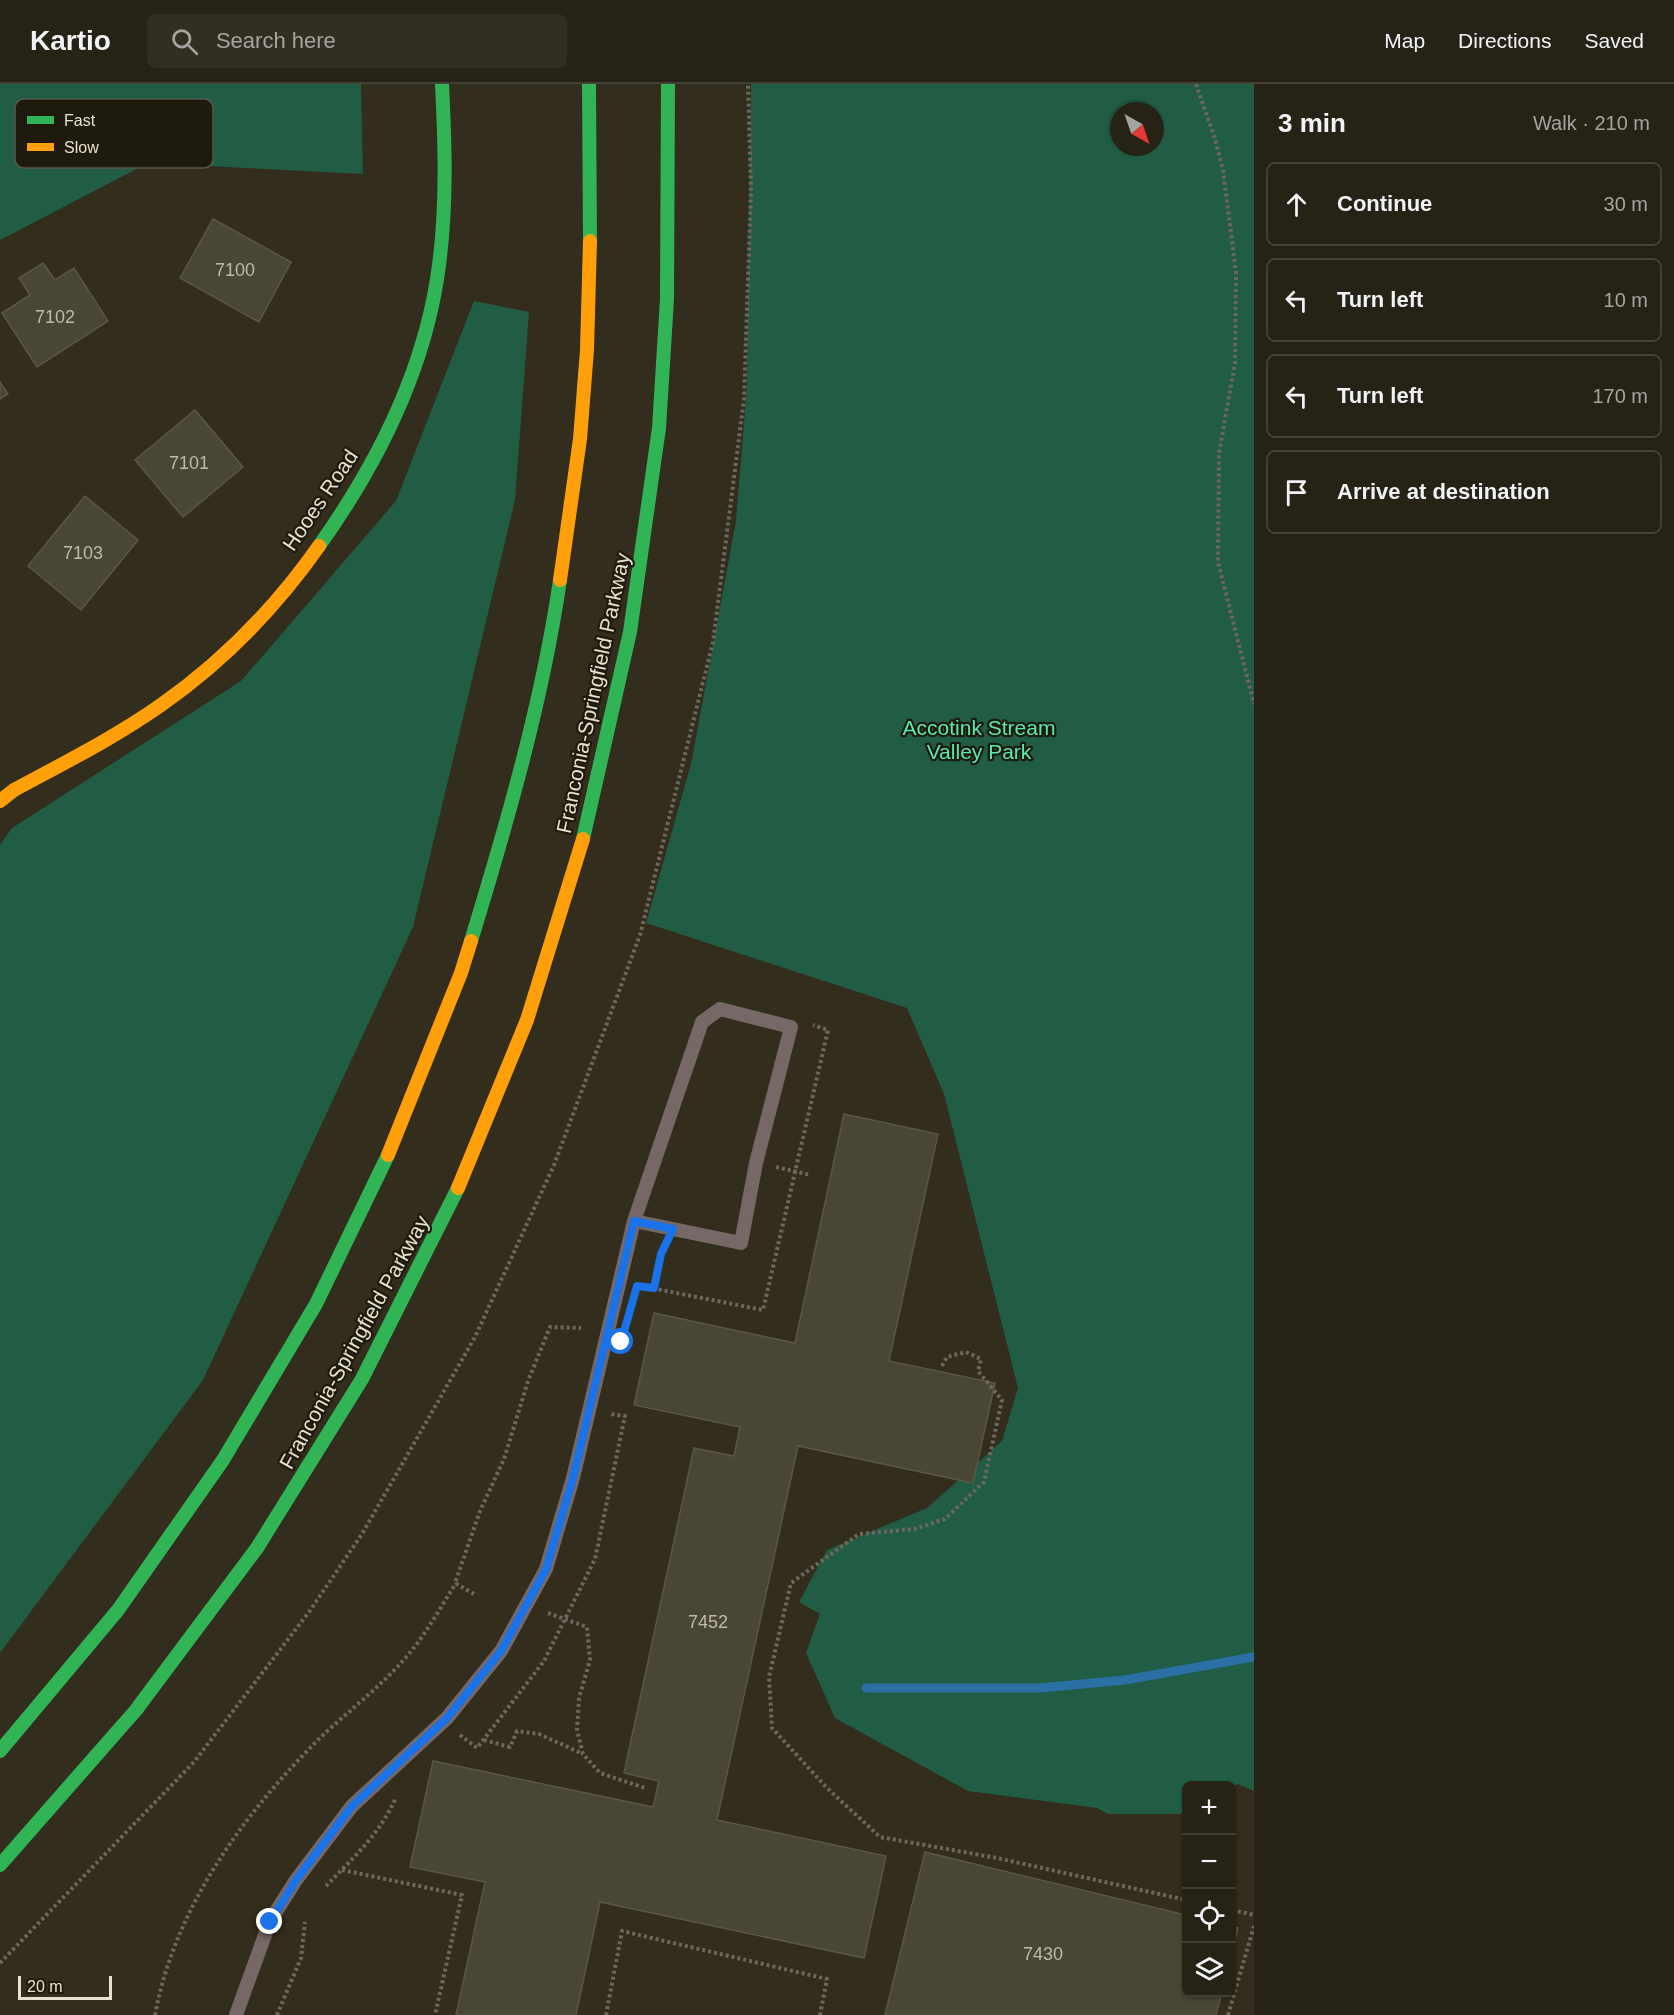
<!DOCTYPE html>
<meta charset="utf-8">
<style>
body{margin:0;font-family:Arial,sans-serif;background:#322f22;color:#f1f3f6}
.controls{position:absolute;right:18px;bottom:18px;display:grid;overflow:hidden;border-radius:9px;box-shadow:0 2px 4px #0004}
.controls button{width:54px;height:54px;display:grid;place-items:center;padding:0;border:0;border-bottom:2px solid #423f34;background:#262215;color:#f1f3f6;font:30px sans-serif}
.compass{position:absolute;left:1110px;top:18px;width:54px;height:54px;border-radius:50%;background:#262215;box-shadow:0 2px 4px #0004;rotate:140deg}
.scale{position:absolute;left:18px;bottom:15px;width:94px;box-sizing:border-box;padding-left:6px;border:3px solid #e6e1d0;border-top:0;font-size:16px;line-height:21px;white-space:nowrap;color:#e6e1d0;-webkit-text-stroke:4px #1e1a0d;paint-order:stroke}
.stop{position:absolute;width:18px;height:18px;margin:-14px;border:4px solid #1a73e8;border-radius:50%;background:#fff}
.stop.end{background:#1a73e8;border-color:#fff;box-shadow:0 2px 6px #0008}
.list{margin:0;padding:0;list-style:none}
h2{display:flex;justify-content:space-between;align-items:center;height:78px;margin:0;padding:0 24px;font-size:26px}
h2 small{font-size:20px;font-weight:400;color:#a4a4a0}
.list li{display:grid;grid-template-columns:39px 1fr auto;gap:18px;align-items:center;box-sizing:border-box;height:84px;margin:0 12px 12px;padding:0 12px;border:2px solid #423f34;border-radius:9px}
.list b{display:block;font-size:22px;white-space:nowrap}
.list em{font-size:20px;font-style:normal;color:#a4a4a0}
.icon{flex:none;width:33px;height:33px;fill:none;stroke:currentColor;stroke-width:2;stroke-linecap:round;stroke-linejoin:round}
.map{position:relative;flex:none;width:1254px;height:1931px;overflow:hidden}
header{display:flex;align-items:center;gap:36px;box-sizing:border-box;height:84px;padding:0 30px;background:#262215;border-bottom:2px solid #423f34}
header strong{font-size:28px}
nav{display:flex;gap:33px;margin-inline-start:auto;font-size:21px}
.search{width:420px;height:54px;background:#322f22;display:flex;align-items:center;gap:15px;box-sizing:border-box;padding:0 21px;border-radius:9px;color:#a4a4a0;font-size:22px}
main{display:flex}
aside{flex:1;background:#262215}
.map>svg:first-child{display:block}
</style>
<header>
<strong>Kartio</strong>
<div class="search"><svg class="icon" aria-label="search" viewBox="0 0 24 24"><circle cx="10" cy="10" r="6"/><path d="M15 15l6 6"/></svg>Search here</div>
<nav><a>Map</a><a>Directions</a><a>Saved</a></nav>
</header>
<main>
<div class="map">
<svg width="1254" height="1931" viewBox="0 0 1254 1931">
<rect width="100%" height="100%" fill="#322d1c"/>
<!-- green -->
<g fill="#215d44" fill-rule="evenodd">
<path d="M0,0H361L363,90L148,79L0,156Z"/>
<path d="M751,0H1254V1707L1238,1700L1232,1703L1186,1702V1726L1180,1730H1108L1097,1724L968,1707L835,1634L806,1569L820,1530L799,1518L827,1466L927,1424L1002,1357L1018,1304L944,1010L907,924L646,839L691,680L736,437L747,302ZM1119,27H1155V63H1119Z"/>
<path d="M474,217L529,228L515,416L413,843L203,1296L0,1569V761L12,744L241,597L396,417Z"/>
</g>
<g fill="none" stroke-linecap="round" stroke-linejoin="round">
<!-- stream -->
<path stroke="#2a70a4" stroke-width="9" d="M866,1604H1040L1125,1596L1254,1573"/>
</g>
<!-- building -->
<g fill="#4a4634" stroke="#5a5648" stroke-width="1.5">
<path d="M213,135L291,178L259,238L180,194Z"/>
<path d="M43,179L55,196L74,184L108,237L37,283L2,229L30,211L19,194Z"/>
<path d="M0,298L8,310L0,315Z"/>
<path d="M195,326L243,383L183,433L135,376Z"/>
<path d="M85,412L138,456L81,526L28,482Z"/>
<path d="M844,1030L938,1050L889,1277L995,1299L973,1399L798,1362L717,1736L886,1772L864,1874L600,1818L576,1931H456L485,1798L410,1783L433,1677L653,1723L659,1697L624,1689L694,1364L734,1372L740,1343L634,1321L654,1229L795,1259Z"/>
<path d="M925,1768L1186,1831V1908H1222L1216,1931H885Z"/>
<path d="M1232,1842L1238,1844L1232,1869Z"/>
</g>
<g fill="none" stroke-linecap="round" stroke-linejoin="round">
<!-- path -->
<g stroke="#6e665f" stroke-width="4" stroke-dasharray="3 3" stroke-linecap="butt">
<path d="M1196,0L1215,55L1223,86L1236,189L1235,279L1219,369L1218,478L1254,620"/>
<path d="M776,1083L811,1091"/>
<path d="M641,1202L763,1226L828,946L813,941"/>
<path d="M654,1204L663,1167"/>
<path d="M942,1282L947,1273L966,1268L981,1275L978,1287L1002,1316L984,1398L945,1435L914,1445L859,1450L791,1499L769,1593L772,1644L827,1704L880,1753L997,1774L1186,1816"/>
<path d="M474,1510L455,1499L480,1427L504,1375L528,1297L550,1243L581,1244"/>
<path d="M548,1529L587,1543L590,1576L579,1614L577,1646L583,1670L600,1689L645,1704"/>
<path d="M460,1651L477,1664L544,1577L595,1475L625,1332L610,1330"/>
<path d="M484,1656L510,1663L517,1647L539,1650L583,1670"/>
<path d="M342,1786L462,1811L435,1931"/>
<path d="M326,1802C352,1775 381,1749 396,1713"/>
<path d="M1232,1826L1254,1831"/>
<path d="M0,1879L194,1678L309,1528L362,1450L475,1253L554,1081L640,851L713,558L744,315L751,107L748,0"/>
<path d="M155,1931C175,1823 244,1729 321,1653C354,1622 392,1594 419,1557C432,1539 444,1518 456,1499"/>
<path d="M277,1931L301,1874L305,1838"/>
<path d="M606,1931L622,1847L827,1895L820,1931"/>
<path d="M1228,1931L1254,1842"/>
</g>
<!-- lane -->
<path stroke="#756867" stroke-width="14" d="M236,1931L270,1837L296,1796L352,1722L447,1634L501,1567L546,1485L573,1394L634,1137L702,938L720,925L791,943L756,1079L741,1159L634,1137"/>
<!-- fast -->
<g stroke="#30b455" stroke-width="14">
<path d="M589,0L590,157"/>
<path d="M319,462C378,379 426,284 439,181C447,121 445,60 442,0"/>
<path d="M583,755L630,548L659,344L667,215L668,0"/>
<path d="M471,857C507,739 542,619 560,496"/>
<path d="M0,1667L118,1526L223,1376L316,1220L388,1071"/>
<path d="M0,1781L136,1626L257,1464L362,1295L458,1104"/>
</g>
<!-- slow -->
<g stroke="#ff9f0a" stroke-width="14">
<path d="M560,496L580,355L587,266L590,157"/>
<path d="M0,717L14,706C64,679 114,654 161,621C221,579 276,523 319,462"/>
<path d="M388,1071L461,889L471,857"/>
<path d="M458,1104L527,936L583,755"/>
</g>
</g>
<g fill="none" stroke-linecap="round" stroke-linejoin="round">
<!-- route -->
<path stroke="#1a73e8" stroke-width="8" d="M270,1838L296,1796L352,1722L447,1634L501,1567L546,1485L573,1394L634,1137L673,1145L661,1170L654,1204L637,1202L621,1258"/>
</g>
<g text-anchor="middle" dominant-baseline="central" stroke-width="4.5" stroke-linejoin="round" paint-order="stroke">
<!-- number labels -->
<g font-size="18" fill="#bfbaa9">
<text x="235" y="186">7100</text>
<text x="55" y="233">7102</text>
<text x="189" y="379">7101</text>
<text x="83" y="469">7103</text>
<text x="708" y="1538">7452</text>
<text x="1043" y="1870">7430</text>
</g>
<!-- street labels -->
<g font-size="21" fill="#e6e1d0" stroke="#1e1a0d">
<text transform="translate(320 416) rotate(-56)">Hooes Road</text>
<text transform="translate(593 609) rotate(-78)">Franconia-Springfield Parkway</text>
<text transform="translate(354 1258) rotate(-61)">Franconia-Springfield Parkway</text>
</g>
<!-- park labels -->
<g font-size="21" fill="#5ae9b1" stroke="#1e1a0d">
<text x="979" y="643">Accotink Stream<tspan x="979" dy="24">Valley Park</tspan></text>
</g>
</g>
<!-- legend -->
<rect x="15" y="15" width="198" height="69" rx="9" fill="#1e1a0d" stroke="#5a5648" stroke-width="1.5"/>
<rect x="27" y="32" width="27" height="8" fill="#30b455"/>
<rect x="27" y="59" width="27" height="8" fill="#ff9f0a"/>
<g font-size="16" fill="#e6e1d0">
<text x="64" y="42">Fast</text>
<text x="64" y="69">Slow</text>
</g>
</svg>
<div class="controls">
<button>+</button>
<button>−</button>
<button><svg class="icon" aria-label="locate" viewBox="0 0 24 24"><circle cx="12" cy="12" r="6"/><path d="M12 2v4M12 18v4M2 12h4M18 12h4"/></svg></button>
<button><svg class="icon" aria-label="layers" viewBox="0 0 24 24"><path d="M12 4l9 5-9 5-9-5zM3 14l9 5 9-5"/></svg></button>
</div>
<svg class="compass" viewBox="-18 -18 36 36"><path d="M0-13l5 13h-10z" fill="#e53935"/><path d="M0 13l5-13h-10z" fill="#a4a4a0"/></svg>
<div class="scale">20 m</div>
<div class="stop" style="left:621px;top:1258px"></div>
<div class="stop end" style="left:270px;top:1838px"></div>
</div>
<aside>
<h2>3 min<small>Walk · 210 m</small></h2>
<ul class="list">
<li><svg class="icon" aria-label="ahead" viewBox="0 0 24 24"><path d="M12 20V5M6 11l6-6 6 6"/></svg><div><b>Continue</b></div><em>30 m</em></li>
<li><svg class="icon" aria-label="left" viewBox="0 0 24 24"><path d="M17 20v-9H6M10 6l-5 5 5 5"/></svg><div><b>Turn left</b></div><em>10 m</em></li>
<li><svg class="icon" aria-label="left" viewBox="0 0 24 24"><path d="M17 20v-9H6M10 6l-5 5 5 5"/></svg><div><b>Turn left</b></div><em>170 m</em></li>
<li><svg class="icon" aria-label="arrive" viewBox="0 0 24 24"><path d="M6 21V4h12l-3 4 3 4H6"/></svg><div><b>Arrive at destination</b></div></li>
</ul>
</aside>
</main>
